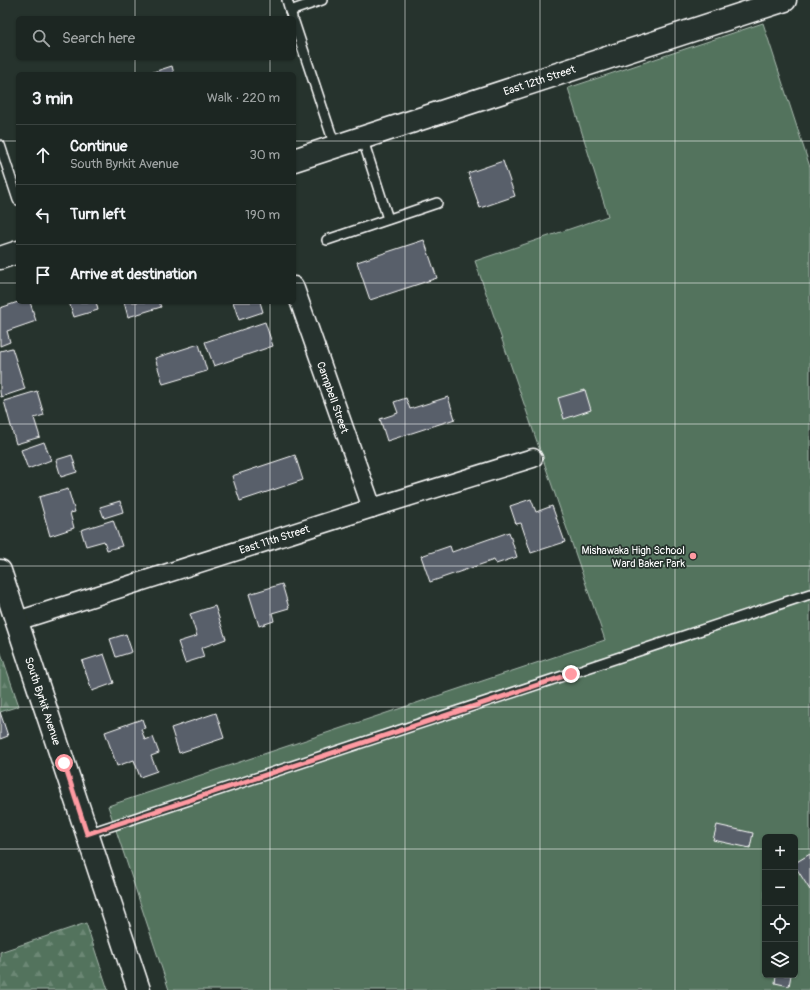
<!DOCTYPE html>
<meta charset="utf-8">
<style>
body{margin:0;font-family:Pangolin,sans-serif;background:#252e2a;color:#f1f3f6}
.controls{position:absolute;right:12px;bottom:12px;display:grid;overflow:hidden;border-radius:6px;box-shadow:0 1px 3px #0004}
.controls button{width:36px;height:36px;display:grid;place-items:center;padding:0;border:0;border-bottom:1px solid #3a4340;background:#1c2622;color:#f1f3f6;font:20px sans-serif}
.stop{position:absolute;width:12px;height:12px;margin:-9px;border:3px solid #ff9aa2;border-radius:50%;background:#fff}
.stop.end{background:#ff9aa2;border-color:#fff;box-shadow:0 1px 4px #0008}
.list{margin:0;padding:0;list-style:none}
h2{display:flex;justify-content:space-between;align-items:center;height:52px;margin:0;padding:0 16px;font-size:17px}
h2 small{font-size:13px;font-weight:400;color:#a0a5a5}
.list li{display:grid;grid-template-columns:26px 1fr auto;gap:12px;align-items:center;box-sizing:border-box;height:60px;padding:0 16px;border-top:1px solid #3a4340}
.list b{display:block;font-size:15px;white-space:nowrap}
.list p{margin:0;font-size:13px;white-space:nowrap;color:#a0a5a5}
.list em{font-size:13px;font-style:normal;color:#a0a5a5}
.icon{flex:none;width:22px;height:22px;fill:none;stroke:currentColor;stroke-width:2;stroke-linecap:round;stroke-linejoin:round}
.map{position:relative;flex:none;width:810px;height:990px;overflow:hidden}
.search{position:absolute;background:#1c2622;box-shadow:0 1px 3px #0004;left:16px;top:16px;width:280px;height:44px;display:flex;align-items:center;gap:10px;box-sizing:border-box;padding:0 14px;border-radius:6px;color:#a0a5a5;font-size:15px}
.panel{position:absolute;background:#1c2622;box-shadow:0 1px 3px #0004;left:16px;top:72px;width:280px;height:232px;border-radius:6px}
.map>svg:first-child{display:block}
</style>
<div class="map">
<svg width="810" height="990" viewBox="0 0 810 990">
<defs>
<pattern id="forest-firs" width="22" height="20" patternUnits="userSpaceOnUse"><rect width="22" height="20" fill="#52735d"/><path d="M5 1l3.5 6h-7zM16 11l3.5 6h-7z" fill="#6c8875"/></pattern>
</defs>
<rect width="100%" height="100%" fill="#26332d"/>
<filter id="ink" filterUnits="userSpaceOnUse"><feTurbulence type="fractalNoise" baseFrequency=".025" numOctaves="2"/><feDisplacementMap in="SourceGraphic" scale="8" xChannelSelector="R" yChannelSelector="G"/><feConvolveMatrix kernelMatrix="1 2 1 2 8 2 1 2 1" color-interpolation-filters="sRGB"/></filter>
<g filter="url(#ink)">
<!-- green -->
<path fill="#52735d" stroke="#a8b9ae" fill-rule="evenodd" d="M763,23L810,167V990H169L108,806L605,640L475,261L608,216L568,88ZM765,837H795V975H765Z"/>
<!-- forest -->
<g fill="url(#forest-firs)" stroke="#a8b9ae">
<path d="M0,650L19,706L0,712Z"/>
<path d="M86,923L108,990H0V952Z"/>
</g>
<!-- building -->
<g fill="#585e6b" stroke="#fff">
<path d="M172,66L174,74H147Z"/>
<path d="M503,161L515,196L480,208L468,173Z"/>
<path d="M424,240L437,278L370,300L357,262Z"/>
<path d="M18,302H30L36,321L7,331L10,342L0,346V308Z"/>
<path d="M69,302H96L98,310L74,317Z"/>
<path d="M124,302H159L161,307L128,317Z"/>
<path d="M233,302H260L263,312L239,320Z"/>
<path d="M265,322L273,346L214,366L205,342Z"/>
<path d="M199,344L207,371L163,384L155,358Z"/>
<path d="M12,348L25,389L1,397L0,392V351Z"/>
<path d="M585,390L591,410L564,419L558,398Z"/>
<path d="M37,391L44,415L34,418L40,437L16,444L4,401Z"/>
<path d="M448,397L455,419L387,441L380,419L398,413L394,402L406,398L410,409Z"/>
<path d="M44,442L51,460L28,469L21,450Z"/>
<path d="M72,455L77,472L61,477L56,460Z"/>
<path d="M295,455L303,480L240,501L232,476Z"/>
<path d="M68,489L75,512L70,513L74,528L50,536L39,497Z"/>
<path d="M531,499L536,512L552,506L565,542L531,553L521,523L516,524L510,506Z"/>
<path d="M120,501L123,512L104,518L100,507Z"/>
<path d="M113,520L122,546L107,550L104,541L86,546L81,530Z"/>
<path d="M509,532L517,557L496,564L494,560L430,582L421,556L450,546L452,552Z"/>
<path d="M282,584L289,608L272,613L274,621L259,626L249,594Z"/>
<path d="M215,606L226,639L201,648L204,657L185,663L178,642L197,636L190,614Z"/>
<path d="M126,634L132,652L116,657L110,639Z"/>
<path d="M104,654L114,683L92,691L82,661Z"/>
<path d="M0,712L8,736L0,739Z"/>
<path d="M216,713L224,738L179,753L171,728Z"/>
<path d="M142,719L145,728L141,729L145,740L153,737L159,753L151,756L157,771L140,777L134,760L117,766L105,732Z"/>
<path d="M717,825L753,833L750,848L713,840Z"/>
<path d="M810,854V890L795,866V863Z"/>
<path d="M776,975H791L789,986L775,983Z"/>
</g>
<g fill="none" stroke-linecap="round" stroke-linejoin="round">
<defs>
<g id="lane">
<path d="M287,0L292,17"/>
<path d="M290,11L322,0"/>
<path d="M294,22L335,146"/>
<path d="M362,137L388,219"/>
<path d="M0,145L18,200"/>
<path d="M327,240L437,203"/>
<path d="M87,834L810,594"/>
</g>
<g id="street">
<path id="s1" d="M294,286L372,508"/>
<path id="s2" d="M17,621L372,508L533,458"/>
</g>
<g id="secondary">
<path id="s3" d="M294,160L785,0"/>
<path d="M0,258L18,252"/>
<path id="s4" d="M0,571L139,990"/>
</g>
</defs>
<!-- lane casing -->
<use href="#lane" stroke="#fff" stroke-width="12"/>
<!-- street casing -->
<use href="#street" stroke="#fff" stroke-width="21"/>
<!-- secondary casing -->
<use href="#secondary" stroke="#fff" stroke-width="25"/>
<!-- lane -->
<use href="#lane" stroke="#26332d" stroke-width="9"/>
<!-- street -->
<use href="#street" stroke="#26332d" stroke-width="18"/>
<!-- secondary -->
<use href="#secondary" stroke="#26332d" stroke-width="22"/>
</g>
</g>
<g fill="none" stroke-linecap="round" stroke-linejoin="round" filter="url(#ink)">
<!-- route -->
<path stroke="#ff9aa2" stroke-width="5" d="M64,763L87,834L571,674"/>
</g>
<!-- grid -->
<path fill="none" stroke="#fff" stroke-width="1" stroke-opacity="0.55" d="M135,0V18M270,0V18M405,0V990M540,0V990M675,0V990M135,58V74M270,58V74M0,141H18M294,141H810M0,283H18M294,283H810M135,302V990M270,302V990M0,424H810M0,566H810M0,707H810M0,849H765M795,849H810"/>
<!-- markers -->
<circle fill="#ff9aa2" stroke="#26332d" stroke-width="1.5" cx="693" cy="556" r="4"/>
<g text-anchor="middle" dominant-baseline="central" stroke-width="3.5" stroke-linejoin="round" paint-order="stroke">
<!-- street labels -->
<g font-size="11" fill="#fff" stroke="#26332d">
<text stroke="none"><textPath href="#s3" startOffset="258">East 12th Street</textPath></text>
<text stroke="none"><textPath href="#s1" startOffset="118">Campbell Street</textPath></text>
<text stroke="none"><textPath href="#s2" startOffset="270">East 11th Street</textPath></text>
<text stroke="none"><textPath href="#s4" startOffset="137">South Byrkit Avenue</textPath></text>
</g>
<!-- poi labels -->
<g font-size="11" fill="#fff" stroke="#26332d" text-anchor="end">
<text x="685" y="550">Mishawaka High School<tspan x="685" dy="13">Ward Baker Park</tspan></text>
</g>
</g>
</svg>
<div class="controls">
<button>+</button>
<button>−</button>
<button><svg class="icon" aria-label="locate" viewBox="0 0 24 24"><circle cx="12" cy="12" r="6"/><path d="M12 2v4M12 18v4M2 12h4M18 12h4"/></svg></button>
<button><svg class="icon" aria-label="layers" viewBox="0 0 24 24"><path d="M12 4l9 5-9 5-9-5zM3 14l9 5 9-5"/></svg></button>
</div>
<div class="stop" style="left:64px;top:763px"></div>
<div class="stop end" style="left:571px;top:674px"></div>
<div class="search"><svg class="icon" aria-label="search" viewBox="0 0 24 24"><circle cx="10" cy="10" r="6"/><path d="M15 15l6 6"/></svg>Search here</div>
<section class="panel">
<h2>3 min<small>Walk · 220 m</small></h2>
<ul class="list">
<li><svg class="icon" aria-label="ahead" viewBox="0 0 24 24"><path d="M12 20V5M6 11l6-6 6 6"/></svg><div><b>Continue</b><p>South Byrkit Avenue</p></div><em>30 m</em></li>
<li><svg class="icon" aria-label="left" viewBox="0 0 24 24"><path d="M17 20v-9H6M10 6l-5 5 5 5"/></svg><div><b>Turn left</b></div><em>190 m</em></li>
<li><svg class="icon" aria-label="arrive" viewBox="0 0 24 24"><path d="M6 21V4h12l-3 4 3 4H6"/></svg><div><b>Arrive at destination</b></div></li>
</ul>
</section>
</div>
